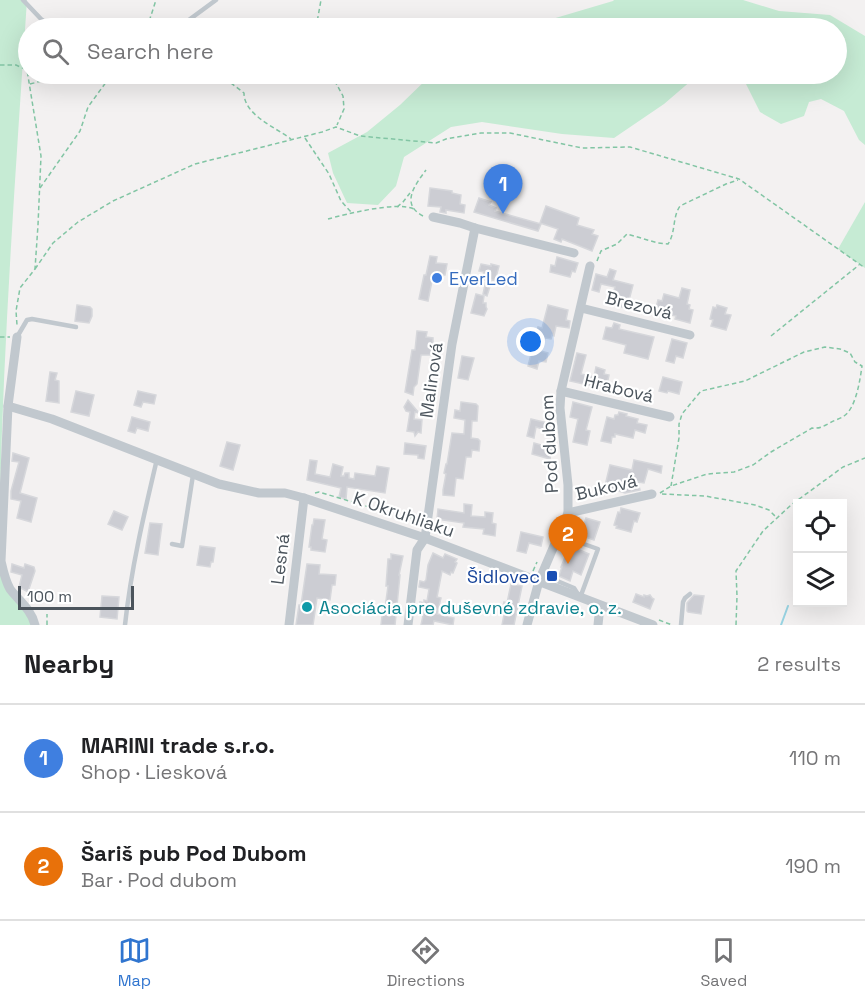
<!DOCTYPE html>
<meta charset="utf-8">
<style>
body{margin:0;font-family:"Space Grotesk",sans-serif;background:#f6f6f6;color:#202124}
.controls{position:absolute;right:18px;bottom:18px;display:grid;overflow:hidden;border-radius:0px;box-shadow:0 6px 24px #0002}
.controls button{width:54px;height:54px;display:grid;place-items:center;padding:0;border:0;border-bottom:2px solid #e0e0e0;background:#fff;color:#202124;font:30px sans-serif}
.scale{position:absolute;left:18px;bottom:15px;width:116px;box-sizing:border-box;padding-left:6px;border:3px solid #4b545c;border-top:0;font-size:16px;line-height:21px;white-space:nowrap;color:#4b545c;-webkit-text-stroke:4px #fff;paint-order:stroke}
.you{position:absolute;left:531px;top:342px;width:21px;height:21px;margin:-15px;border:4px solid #fff;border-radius:50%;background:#1a73e8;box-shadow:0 0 0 9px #1a73e833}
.badge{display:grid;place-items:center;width:39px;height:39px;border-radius:50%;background:#3075cf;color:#fff;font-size:20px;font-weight:700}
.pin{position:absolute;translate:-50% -50px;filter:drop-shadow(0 2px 3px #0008)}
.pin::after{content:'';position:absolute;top:32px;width:21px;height:18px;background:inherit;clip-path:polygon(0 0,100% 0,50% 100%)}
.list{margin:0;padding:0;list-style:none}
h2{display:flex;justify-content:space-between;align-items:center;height:78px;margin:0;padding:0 24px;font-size:26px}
h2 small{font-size:20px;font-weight:400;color:#757577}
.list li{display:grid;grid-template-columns:39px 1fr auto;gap:18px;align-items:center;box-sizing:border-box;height:108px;padding:0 24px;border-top:2px solid #e0e0e0}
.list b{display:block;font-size:22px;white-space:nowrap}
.list p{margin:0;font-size:20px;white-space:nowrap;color:#757577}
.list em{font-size:20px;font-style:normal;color:#757577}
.icon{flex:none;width:33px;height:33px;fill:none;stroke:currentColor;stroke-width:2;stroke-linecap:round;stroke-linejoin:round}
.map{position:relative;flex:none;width:865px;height:625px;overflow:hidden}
.search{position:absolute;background:#fff;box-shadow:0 6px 24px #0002;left:18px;right:18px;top:18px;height:66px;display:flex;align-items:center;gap:15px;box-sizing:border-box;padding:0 21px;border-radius:33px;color:#757577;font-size:22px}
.sheet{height:294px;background:#fff}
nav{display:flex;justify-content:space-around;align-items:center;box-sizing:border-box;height:84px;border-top:2px solid #e0e0e0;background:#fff;font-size:16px;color:#757577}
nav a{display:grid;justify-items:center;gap:3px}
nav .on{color:#3075cf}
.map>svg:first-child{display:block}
</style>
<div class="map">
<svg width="865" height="625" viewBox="0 0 865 625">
<rect width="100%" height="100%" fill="#f3f1f1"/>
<!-- green -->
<g fill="#c6ebd4">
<path d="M0,0H27C16,166 4,331 0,497Z"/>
<path d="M614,0H743L779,11L830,15L865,36V145L859,140L844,111L821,99L809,102L804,116L781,124L760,112L741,74H836V28H480L542,22L613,1Z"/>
<path d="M432,74H699L664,104L614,138L562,134L482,122L451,127L404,157L396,186L378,205L347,203L333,173L328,153L367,132L400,105Z"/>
<path d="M865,202V268L838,249Z"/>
<path d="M0,573L33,625H0Z"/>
</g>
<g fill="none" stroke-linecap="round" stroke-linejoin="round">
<!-- stream -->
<path stroke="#98d3e2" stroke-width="2" d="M781,625L788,606"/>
</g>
<!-- building -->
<g fill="#cccdd3" stroke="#d6d7db" stroke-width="1.5">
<path d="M430,188L452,191V193L461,195L460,204L465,205L464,213L446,210V213L440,212L441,207L428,206Z"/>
<path d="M479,198L491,202L489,205L496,208L495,211L541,224L538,231L474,212Z"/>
<path d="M546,206L579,218L577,225L594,230L592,234L598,236L592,251L562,239L561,242L554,239L558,229L540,223Z"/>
<path d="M430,256L437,257L436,263L447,264L445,275H443L442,282L432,281L428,301L419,299L424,275H426Z"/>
<path d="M557,257L578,263L575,272L572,271L570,277L550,272L551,265L555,266Z"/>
<path d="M481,264L491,266V264L499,266L495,281L492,280L487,296L483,294L486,280H482L484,272L479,271Z"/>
<path d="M610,269L616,271L613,280L633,285L627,308L610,305L615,287L601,284L599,292L592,290L596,274L607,277Z"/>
<path d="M682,288L690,290L687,304L690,305L689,309L693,310L690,323L675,319L676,316L662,313L661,316L654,315L658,300L662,301L664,294L679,298Z"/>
<path d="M476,294L484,296L483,303H486V307L487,309L484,316L471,313Z"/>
<path d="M77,305L90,307L92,309V316L89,323L75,321Z"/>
<path d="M548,305L568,310L566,320L570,321L569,328L556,326L554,336L552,335L551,339L545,338L541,351L548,353L546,362L539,361L537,369L528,366L538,327L542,328Z"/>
<path d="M717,305L727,308L725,314L731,315L726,330L711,326L713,320L710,319L713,307L716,308Z"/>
<path d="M614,323L620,325L619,329L654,337L648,359L624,353L626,345L603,339L606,327L612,328Z"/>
<path d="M417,331L427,332L426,337L433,338V345L430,355H421L417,384L414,387L413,395L405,392L412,350H415Z"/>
<path d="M672,339L687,343L683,358L676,356L674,363L666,361Z"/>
<path d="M577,353L586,355L581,374L594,377L596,367L605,370L604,374L609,375L606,389L570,381Z"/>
<path d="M462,356L474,358L468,380L458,378Z"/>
<path d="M50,372L57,373L55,380L59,381V403L46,401Z"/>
<path d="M663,377L682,382L679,394L668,391L667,393L659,391Z"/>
<path d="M76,391L94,395L89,416L71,412Z"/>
<path d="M138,391L156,395L154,404L143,402L141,407L134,405Z"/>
<path d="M408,400L419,413L415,412L414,419L422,420L421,433L418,432L415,436L414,432L407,431L410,412L406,411L404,407Z"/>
<path d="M461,402L476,404L478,406L477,421H472L471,438L478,439L480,441L479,451L472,450L471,457H466L463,479L456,478L454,496L443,495V490L446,474L444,473L446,464H447L452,433L464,434L465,420L454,418L455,410L460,411Z"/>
<path d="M573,402L592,407L586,430L590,431L587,445L573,442L578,419L570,417Z"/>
<path d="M619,412L627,414L626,416L638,419L637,423L647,425L645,433L635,430L633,438L615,434V437H612L611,443L601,441L607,417L614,419L615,415H618Z"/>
<path d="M132,417L150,422L148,431L137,428L135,433L128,431Z"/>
<path d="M531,419L548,423L546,430L536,427L534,438L527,436Z"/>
<path d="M227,442L240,445L233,470L220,466Z"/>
<path d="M405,443L426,446L424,459L418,458V455L404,454Z"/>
<path d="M534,443L552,448L550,459L532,454Z"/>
<path d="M13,453L29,458L20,493L37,498L31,522L17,518L21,501L11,499V491L19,462L12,461Z"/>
<path d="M310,460L317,461L315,474L330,477L333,464L343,467L341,476H344L345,473H349V478L354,479L355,473L375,476L377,466L389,468L385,493L347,487L346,499L339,497L341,488L307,480Z"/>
<path d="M634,460L662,466L661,473L648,469L644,483L638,482L640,490L625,493L612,489V492L604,490L610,465L632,470Z"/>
<path d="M464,504L472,505L471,516L485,517V512L493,513L492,523L496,524L495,536L483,534L484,529L463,527L464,523L437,519L438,509L464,513Z"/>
<path d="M621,508L640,513L637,522L634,521L631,532L616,528L617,526L614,525L618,512L620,513Z"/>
<path d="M114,511L128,517L122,530L108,524Z"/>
<path d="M586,518L600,522L594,540L580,535Z"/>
<path d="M314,519L325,520L322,539L327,540L325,552L311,550V547H309L312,525H313Z"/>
<path d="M150,523L162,524L158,555L145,553Z"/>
<path d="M521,532L543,537L541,546L529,543L526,553L517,551Z"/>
<path d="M574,535L582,538L577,541L578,547L577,549L589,554L581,575L573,571L570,581L559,576L562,567H561Z"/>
<path d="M200,546L215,548L213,562H211L210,567L197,565Z"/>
<path d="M433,553L443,558L445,554L457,559L455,562L457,563L453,573L451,572L450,575L442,571L437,597L441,598L437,614L454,618L453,625L434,621L433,625H421L424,611L418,610L420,602L424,603V600L427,601L429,589L419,587L420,581L424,582L426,580L428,565Z"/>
<path d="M391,554L403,556L399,575H400L395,625H381L382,615H384L388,586H386L388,559H391Z"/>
<path d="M12,564L24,568L25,564L34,567L35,571L28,592L19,587L22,575L11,572Z"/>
<path d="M307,564L320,565L319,574L336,575L335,585H332L330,600L317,598L313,625H296L299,605H301Z"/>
<path d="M511,584L522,586L514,625H502L504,615H501L504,602L507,603Z"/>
<path d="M636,594L644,597V595L647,596L650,595L652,598L654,599L650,609L633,602Z"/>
<path d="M694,595L704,596L701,614L688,612L687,611V603Z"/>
<path d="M102,596L119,597L117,619L100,617Z"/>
</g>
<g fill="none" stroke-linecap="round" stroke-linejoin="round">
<!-- path -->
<g stroke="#82c5a4" stroke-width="1.5" stroke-dasharray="4.5 3" stroke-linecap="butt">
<path d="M147,28L156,0"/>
<path d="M316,28L321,0"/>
<path d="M0,65H16L27,70L41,156L38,225L35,269L20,288L16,311L17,325"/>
<path d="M203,74L223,77L244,93C244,115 275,127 291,139"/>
<path d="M331,74L343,96L344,109L337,125"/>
<path d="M30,84L49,79L68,80L90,74"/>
<path d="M305,138L329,174L341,201L352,213"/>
<path d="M40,188L80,131L88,107L112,74"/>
<path d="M397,207L403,202L410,193"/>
<path d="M423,216C400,204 415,185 426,170"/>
<path d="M328,219C346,214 398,201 414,209"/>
<path d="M597,261L601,251L617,244L627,234L658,243L668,244C676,232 672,218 680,206L726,184L738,180"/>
<path d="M35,269L53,243L78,222L113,201L195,164L322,132L336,127L360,136L436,143L446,139L481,133H510L582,148L630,147L739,179L865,268"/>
<path d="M771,336L859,265"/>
<path d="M0,337H10"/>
<path d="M315,493L319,492L396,515L418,519"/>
<path d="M660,493L671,486L707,474L734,472L753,465L771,452L812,428C819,429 824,426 830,423C834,420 840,419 844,416C856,408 860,380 862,366L855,362L850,353L840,349L825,347L804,352L745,381L701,391L682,414L679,424V438L671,486"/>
<path d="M662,494L705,496L755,505L769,510L777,518"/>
<path d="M533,571L537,562"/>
<path d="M659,620L672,625"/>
<path d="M47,625V614"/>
<path d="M736,625L737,596L736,571L763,531L791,505L843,467L865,458"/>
</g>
<!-- lane -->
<g stroke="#c1c8ce" stroke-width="4.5">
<path d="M23,0L41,19L54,28"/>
<path d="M174,28L182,25L216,0"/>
<path d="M17,337L27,320L32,319L76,327"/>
<path d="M172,544L182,546L193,475"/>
<path d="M540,581L550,578L574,588L579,596"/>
<path d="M580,598L598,549L581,543"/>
<path d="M125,625C131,569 144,514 157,459"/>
<path d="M681,625L683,602L685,598L690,594"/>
</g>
<!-- street -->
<g stroke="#c1c8ce" stroke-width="9">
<path d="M433,217L460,223L475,228L574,253"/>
<path d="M581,308L690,335"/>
<path d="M17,337L8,406L52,419L219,484L259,493H285L304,498L425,538L653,625"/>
<path d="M561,391L670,417"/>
<path d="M8,406L1,561C3,570 5,580 10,589C19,601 31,609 35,625"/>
<path d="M568,513L652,494"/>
<path d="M289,625L304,498"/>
<path d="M408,625L417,550L425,538L452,344L475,228"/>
<path d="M527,625L539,581L568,513V485L560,408L561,391L590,266"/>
<path d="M598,625L600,606"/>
</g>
</g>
<!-- markers -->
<circle fill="#3f7fe0" stroke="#fff" stroke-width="2" cx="437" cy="278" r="6"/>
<rect fill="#1a4fb4" stroke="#fff" stroke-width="2" x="546" y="570" width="12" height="12" rx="3"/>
<circle fill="#0f9aa8" stroke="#fff" stroke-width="2" cx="307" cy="607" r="6"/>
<g text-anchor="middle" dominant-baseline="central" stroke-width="4.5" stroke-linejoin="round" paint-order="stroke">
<!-- shop labels -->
<g font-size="18" fill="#366cbe" stroke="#fff" text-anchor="start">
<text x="449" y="278">EverLed</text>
</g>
<!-- street labels -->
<g font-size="18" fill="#4b545c" stroke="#fff">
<text transform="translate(639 305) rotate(14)">Brezová</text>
<text transform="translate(431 380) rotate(-82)">Malinová</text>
<text transform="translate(619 388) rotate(14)">Hrabová</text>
<text transform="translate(549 444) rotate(-93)">Pod dubom</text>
<text transform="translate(606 487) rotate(-13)">Buková</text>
<text transform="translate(404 514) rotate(19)">K Okruhliaku</text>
<text transform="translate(280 559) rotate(-83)">Lesná</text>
</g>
<!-- transit labels -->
<g font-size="18" fill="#164399" stroke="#fff" text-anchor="end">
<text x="540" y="576">Šidlovec</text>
</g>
<!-- culture labels -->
<g font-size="18" fill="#0d838f" stroke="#fff" text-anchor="start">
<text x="319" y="607">Asociácia pre duševné zdravie, o. z.</text>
</g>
</g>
</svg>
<div class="controls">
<button><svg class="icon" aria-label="locate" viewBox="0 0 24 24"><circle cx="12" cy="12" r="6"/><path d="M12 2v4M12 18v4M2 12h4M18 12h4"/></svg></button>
<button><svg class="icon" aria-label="layers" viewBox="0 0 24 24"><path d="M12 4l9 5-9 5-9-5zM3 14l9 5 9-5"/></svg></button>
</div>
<div class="scale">100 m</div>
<div class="you"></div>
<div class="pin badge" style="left:503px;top:214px;background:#3f7fe0">1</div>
<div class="pin badge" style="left:568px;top:564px;background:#e8710a">2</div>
<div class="search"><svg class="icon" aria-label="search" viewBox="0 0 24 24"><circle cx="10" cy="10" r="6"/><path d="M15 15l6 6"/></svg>Search here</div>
</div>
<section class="sheet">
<h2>Nearby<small>2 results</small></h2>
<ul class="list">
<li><span class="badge" style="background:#3f7fe0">1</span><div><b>MARINI trade s.r.o.</b><p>Shop · Liesková</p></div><em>110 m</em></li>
<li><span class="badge" style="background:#e8710a">2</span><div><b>Šariš pub Pod Dubom</b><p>Bar · Pod dubom</p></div><em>190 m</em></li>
</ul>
</section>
<nav>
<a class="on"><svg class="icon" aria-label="map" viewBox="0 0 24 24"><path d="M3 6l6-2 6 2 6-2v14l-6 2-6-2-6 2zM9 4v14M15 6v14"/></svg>Map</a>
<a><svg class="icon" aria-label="directions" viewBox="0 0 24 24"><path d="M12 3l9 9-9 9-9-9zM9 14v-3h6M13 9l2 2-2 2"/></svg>Directions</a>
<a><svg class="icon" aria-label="saved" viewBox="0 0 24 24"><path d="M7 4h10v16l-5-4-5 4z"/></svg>Saved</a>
</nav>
